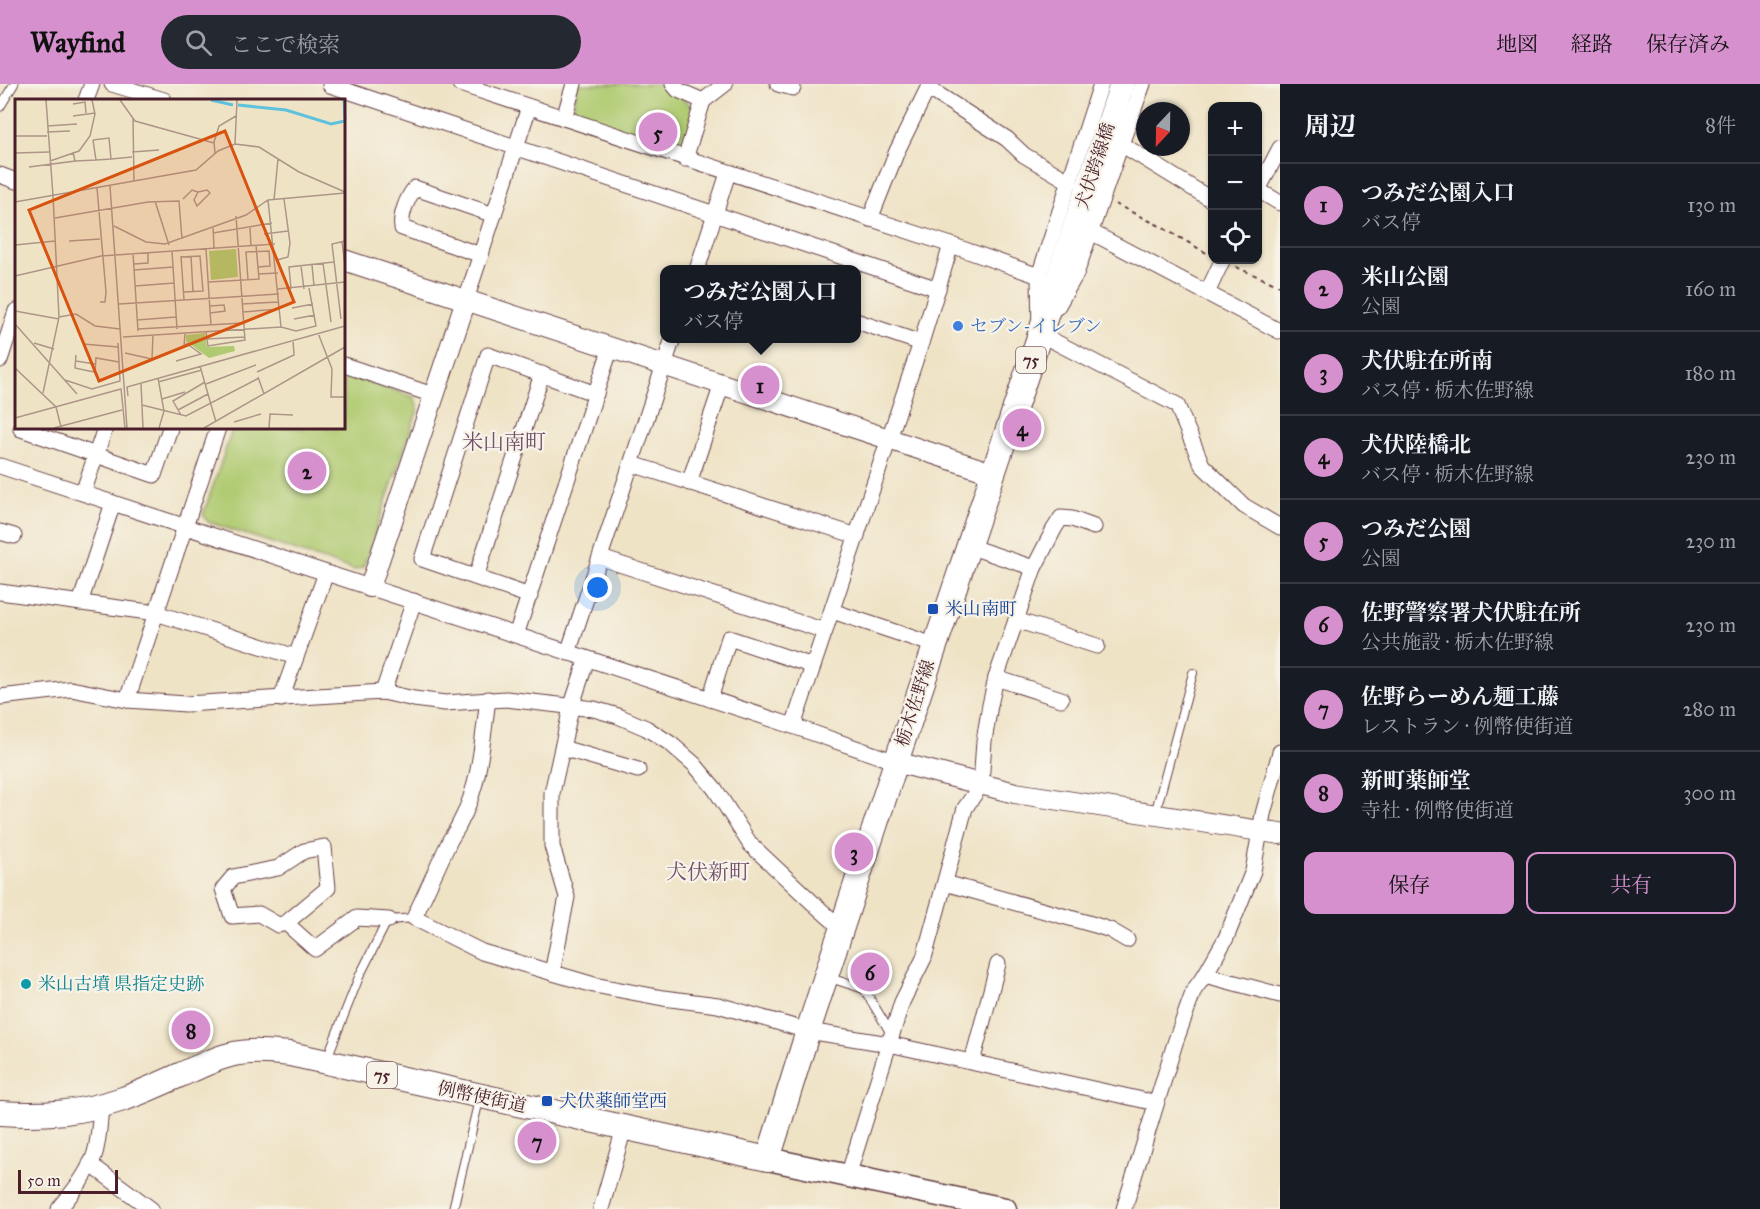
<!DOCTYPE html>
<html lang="ja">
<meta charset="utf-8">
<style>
body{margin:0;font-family:"IM FELL Great Primer","Noto Serif JP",serif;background:#242831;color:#f1f3f6}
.controls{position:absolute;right:18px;top:18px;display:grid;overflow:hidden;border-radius:12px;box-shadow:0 2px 4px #0004}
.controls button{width:54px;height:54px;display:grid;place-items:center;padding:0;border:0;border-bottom:2px solid #363941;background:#171b24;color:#f1f3f6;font:30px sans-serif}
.compass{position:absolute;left:1136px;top:18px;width:54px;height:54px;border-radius:50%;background:#171b24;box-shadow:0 2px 4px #0004;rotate:202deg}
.scale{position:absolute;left:18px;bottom:15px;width:100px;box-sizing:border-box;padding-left:6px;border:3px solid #4a1f2b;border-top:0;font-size:16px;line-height:21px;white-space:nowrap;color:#4a1f2b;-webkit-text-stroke:4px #f7f3e8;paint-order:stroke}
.you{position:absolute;left:598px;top:504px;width:21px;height:21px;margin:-15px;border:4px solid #fff;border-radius:50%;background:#1a73e8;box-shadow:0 0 0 9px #1a73e833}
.badge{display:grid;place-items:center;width:39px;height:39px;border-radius:50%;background:#d690ce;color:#111;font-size:20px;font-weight:700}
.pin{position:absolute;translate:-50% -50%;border:3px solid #fff;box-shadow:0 2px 6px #0006}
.popup{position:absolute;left:660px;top:181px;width:201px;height:78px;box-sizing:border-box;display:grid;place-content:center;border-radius:12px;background:#171b24;filter:drop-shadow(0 2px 4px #0005);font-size:20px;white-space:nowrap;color:#9ea1a6}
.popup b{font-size:22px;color:#f1f3f6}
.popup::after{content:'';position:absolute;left:50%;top:100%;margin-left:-12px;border:12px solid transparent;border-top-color:#171b24}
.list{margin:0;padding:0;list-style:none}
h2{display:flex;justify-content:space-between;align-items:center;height:78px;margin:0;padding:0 24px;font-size:26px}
h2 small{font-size:20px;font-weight:400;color:#9ea1a6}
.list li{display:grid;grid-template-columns:39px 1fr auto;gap:18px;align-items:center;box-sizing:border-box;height:84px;padding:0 24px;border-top:2px solid #363941}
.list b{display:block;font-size:22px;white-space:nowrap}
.list p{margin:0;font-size:20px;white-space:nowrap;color:#9ea1a6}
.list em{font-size:20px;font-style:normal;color:#9ea1a6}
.actions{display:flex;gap:12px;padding:18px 24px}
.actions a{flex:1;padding:14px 0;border:2px solid #d690ce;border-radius:12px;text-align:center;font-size:21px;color:#d690ce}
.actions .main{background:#d690ce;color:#111}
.icon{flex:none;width:33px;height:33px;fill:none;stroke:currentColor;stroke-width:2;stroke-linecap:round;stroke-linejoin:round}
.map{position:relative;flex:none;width:1280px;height:1125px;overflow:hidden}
header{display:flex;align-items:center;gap:36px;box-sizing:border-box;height:84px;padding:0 30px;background:#d690ce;color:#111}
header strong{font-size:28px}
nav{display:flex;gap:33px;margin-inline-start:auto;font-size:21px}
.search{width:420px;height:54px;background:#242831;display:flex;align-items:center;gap:15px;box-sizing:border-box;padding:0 21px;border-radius:33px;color:#9ea1a6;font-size:22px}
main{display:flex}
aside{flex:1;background:#171b24}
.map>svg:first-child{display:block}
</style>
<header>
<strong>Wayfind</strong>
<div class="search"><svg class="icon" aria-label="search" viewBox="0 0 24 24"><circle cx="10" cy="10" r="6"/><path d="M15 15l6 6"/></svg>ここで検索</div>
<nav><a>地図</a><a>経路</a><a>保存済み</a></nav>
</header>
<main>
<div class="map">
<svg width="1280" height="1125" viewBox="0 0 1280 1125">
<rect width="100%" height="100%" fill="#f7f3e8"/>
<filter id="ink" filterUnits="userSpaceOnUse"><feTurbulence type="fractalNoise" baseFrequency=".0167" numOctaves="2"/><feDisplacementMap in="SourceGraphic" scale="12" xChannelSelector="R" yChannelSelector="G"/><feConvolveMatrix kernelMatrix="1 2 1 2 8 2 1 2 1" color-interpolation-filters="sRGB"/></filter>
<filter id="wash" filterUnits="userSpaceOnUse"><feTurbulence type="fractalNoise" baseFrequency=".008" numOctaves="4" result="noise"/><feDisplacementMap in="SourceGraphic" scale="24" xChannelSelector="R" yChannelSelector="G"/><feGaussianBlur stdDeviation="1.35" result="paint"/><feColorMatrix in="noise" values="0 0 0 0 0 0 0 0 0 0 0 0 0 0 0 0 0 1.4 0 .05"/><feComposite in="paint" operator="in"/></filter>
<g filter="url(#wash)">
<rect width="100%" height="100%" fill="#efe3c6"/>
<!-- green -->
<g fill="#afca70" stroke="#7c744e" stroke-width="1.5">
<path d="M578,0H664L667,5L677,9L696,27L683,66L572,30Z"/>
<path d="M344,290L414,313L418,325L363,483L355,486L208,438L203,431L233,344H344Z"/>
</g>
</g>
<g filter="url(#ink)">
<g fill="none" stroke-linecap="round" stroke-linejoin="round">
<defs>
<g id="service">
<path d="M0,23L14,0"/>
<path d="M1155,730L1193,589"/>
<path d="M830,894L864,905L890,948"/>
<path d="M327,974L359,893L384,843L389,836L414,834"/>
<path d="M453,1125L479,1016"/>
</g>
<g id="minor">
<path d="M112,0L164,16"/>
<path d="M460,0L951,161L1039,192"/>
<path d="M673,0L678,6L703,17"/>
<path d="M778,0L793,4"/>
<path d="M1101,0L1039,192L1040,250L1177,321L1202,381L1244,422L1280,443"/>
<path d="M330,1L938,205"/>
<path d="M86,16L92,0"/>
<path d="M564,34L574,0"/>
<path d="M1121,60L1212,116"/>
<path d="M1280,64L1258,106L1280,119"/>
<path d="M685,75L703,17L725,0"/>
<path d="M0,91L16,97"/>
<path d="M870,135L897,67L928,4L1007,55L1024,71L1070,98"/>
<path d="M1091,148L1279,247"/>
<path d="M481,171L402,144C400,131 407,114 415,104L494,131"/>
<path d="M697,186L728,89"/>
<path d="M1207,209L1222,177"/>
<path d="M466,216L529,23"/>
<path d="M1057,223L1076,190L1121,60L1143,0"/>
<path d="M856,237L921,259"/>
<path d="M0,276L16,227"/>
<path d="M344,281L433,311"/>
<path d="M22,344L21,345L154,391L170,344"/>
<path d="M632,380L857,452"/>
<path d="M0,382L793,642L896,678"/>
<path d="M689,399L722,300"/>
<path d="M83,409L105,344"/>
<path d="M0,448L14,452"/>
<path d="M968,462L1034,484"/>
<path d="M601,474L825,547"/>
<path d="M476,493L542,290"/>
<path d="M0,508L156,529L296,573"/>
<path d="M530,512L422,475L488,271L596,310"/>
<path d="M80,519L113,419"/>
<path d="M832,527L934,561"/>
<path d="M1016,536L1097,562"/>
<path d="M516,551L611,263"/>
<path d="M568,569L673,254"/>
<path d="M996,594L1061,615"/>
<path d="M383,608L414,517"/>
<path d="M0,613L71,605L127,616L186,620L383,608L414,615L445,619L506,615L594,625L618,632L646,644L671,660L694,680L715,705L750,760L814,820L841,844"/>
<path d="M281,615L326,489"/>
<path d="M488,615C481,666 480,712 450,756L414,834L482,868L594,901L663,914L718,921L808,947L889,960L1156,1019"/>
<path d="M710,615L729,554L813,582"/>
<path d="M127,616L218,344"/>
<path d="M793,642L921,259L951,161"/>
<path d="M562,664L638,686"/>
<path d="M945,799L1095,841L1110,846L1127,856"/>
<path d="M286,839L278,841L259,830L232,832L223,805L233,793L278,784L304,767L324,763L328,804L286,839L315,865L357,834L389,836"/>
<path d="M552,889L567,813L552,762V709L571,624L587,575"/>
<path d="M1205,891L1280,911"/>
<path d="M972,978L998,880"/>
<path d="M90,1080L151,1125"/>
<path d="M848,1092L902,918L924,874L965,724L981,701L984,657L990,621L996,594L1034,484L1054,445L1061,434L1072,435L1094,443"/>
<path d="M59,1125C72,1109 89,1089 95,1069C99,1054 100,1037 101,1021"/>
<path d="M601,1125L624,1044"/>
<path d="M1124,1125L1175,959L1194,906L1205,891L1226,854L1253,787L1263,730L1280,668"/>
</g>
<g id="tertiary">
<path d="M344,176L992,389"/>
<path d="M370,503L466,216"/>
<path d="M896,678L1015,709L1280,750"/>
</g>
<path id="secondary" d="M768,1075L1005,1125"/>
<path id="primary" d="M0,1029C44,1032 81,1029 123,1015C146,1007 169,996 191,986C204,981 216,974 230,971C249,966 270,968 290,970L768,1075L808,947L896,678L1040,250L1122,0"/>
</defs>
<!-- service casing -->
<use href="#service" stroke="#633c42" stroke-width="10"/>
<!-- minor casing -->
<use href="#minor" stroke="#633c42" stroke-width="17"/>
<!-- tertiary casing -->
<use href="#tertiary" stroke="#633c42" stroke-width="22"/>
<!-- secondary casing -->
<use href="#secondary" stroke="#633c42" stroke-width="25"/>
<!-- primary casing -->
<use href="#primary" stroke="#633c42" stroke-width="26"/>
<!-- path -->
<g stroke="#633c42" stroke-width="2" stroke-dasharray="4.5 4.5" stroke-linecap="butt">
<path d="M1115,120L1158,141L1210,171"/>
<path d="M1236,183L1280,202"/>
</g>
<!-- service -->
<use href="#service" stroke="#fff" stroke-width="8"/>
<!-- minor -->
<use href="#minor" stroke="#fff" stroke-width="15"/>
<!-- tertiary -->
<use href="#tertiary" stroke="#fff" stroke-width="20"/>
<!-- secondary -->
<use href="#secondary" stroke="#fff" stroke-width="22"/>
<!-- primary -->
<use href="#primary" stroke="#fff" stroke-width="24"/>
</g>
</g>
<!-- markers -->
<circle fill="#3f7fe0" stroke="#f7f3e8" stroke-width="2" cx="958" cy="242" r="6"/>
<g fill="#1a4fb4" stroke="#f7f3e8" stroke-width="2">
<rect x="927" y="519" width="12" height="12" rx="3"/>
<rect x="541" y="1011" width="12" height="12" rx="3"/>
</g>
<circle fill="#0f9aa8" stroke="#f7f3e8" stroke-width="2" cx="26" cy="900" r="6"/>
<g text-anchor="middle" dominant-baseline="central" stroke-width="4.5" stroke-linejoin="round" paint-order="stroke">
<!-- shield labels -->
<g fill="#f7f3e8" stroke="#7e5f64" stroke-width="1.5">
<rect x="1016" y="263" width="30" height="26" rx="4.5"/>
<rect x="367" y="978" width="30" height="26" rx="4.5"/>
</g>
<g font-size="16" font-weight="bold" fill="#4a1f2b">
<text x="1031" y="276">75</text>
<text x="382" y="991">75</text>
</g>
<!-- street labels -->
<g font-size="18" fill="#4a1f2b" stroke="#f7f3e8">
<text transform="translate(1095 82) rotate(-72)">犬伏跨線橋</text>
<text transform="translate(915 619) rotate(-72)">栃木佐野線</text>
<text transform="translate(482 1013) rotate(12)">例幣使街道</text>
</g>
<!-- shop labels -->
<g font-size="18" fill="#366cbe" stroke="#f7f3e8" text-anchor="start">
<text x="970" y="242">セブン-イレブン</text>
</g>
<!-- transit labels -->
<g font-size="18" fill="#164399" stroke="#f7f3e8" text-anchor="start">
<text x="945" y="525">米山南町</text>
<text x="559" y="1017">犬伏薬師堂西</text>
</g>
<!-- culture labels -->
<g font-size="18" fill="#0d838f" stroke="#f7f3e8" text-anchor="start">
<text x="38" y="900">米山古墳 県指定史跡</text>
</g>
<!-- quarter labels -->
<g font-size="21" fill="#73506b" stroke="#f7f3e8">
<text x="504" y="358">米山南町</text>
<text x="708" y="788">犬伏新町</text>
</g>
</g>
<!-- overview -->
<g transform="translate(15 15)">
<rect width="330" height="330" fill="#efe3c6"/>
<path d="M221,150L223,178L196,181L194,152ZM190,234L192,248L219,247L220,252L194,259L171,242V236Z" fill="#afca70"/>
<path fill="none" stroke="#5fc2dd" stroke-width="3" d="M196,1L218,6M329,1L330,21M223,6L271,11L316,25L330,22"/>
<path fill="none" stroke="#ad9588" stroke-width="1.5" d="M31,1L38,97M105,1L120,22L199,44M58,5L70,3L71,14M58,17L80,14M118,19L119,83M32,27L62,25M32,33L55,32M0,37H32M78,41L94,39L96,60L81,61M220,45L244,48L284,73L330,93M117,53L144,51M0,54L34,53M200,54L199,43L204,27L221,17M96,60L117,58M35,62L64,52L75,37L80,15L77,1M60,62L81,61L78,41M14,68L60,62L58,53M95,87L112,329M82,89L91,193L90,203H85M168,100L177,91L183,93L179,101L182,107L195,94L192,91L183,93M253,101L266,228M259,101L263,60M140,102L154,146M0,103L181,71L203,52L220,45L222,1M40,119L133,103L164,102L167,140M99,127L131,143L150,145L231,116L253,101L330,94M198,127L199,149M235,129L236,147M198,134L257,124M249,135L273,132M54,142L85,140M327,143L330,166M0,146L40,142M191,150L196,227M157,152L162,230M118,154L123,232M166,157L169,201M176,157L178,193M166,158L185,157L188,192L169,193M262,161L273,158L275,144L269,100M308,164L316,223M119,165L133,164V153M297,166L299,187M286,167L289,190M119,171L158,168M243,175L263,174M0,177L86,157L260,145M233,181L231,153L254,152L255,167L243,168M194,183L244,180L241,146M120,187L159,184M263,190L330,183M276,190L274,168L319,163M104,205L264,195M227,205L264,203M195,207L209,206L210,212L195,214M277,209L298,205M0,212L44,220M228,213L265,210M44,218L61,215L80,227L105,230M279,220L300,216M326,220L317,145L330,142M122,221L161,218M0,225L62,295M123,230L228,224M191,233L193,247L230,241L221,117M303,234L317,270L316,298H330M108,238L266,228L281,232L301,227L294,189M191,240L230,238M19,244L39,250M68,245L103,248M158,252L169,248L170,234M110,254L137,260L138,236M61,256L60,269L69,271L80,273L81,259L104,263M61,262L80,265M161,262L186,255L171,244M185,267L201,323M0,269L41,308L46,328M242,273L279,256L278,241M243,278L249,295M143,279L149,312L144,329M50,281L77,290L105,282L103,244M143,283L187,271M126,284L128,329M191,285L241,266M28,294L44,218L38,97M113,297L112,288L330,227M147,300L170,293M127,306L171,317L244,279M163,311L193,295M166,316L158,302L190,283M0,319L106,290L110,329M219,323L246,315M39,329L107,311M189,329L330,248M254,329L255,315L278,316"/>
<path fill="#d8530f" fill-opacity="0.15" stroke="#d8530f" stroke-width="3" d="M210,32L279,203L84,282L14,111Z"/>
<rect width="330" height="330" fill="none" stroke="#4a1f2b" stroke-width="3"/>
</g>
</svg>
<div class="controls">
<button>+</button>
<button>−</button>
<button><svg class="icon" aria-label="locate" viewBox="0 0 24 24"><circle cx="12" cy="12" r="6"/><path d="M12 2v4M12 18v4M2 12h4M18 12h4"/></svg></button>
</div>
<svg class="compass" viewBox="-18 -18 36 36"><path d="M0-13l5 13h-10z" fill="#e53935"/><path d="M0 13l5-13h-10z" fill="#9ea1a6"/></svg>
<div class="scale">50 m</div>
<div class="you"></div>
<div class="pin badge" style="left:760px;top:301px">1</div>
<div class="popup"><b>つみだ公園入口</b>バス停</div>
<div class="pin badge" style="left:307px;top:387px">2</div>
<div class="pin badge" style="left:854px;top:768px">3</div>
<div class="pin badge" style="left:1022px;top:344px">4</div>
<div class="pin badge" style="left:658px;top:48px">5</div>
<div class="pin badge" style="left:870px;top:888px">6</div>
<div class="pin badge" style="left:537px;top:1057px">7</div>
<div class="pin badge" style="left:191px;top:946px">8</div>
</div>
<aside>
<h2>周辺<small>8件</small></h2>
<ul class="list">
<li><span class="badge">1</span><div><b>つみだ公園入口</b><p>バス停</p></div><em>130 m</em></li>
<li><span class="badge">2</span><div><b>米山公園</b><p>公園</p></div><em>160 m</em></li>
<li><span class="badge">3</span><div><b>犬伏駐在所南</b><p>バス停 · 栃木佐野線</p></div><em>180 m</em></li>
<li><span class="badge">4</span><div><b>犬伏陸橋北</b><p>バス停 · 栃木佐野線</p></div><em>230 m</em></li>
<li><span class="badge">5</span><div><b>つみだ公園</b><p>公園</p></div><em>230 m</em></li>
<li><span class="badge">6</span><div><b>佐野警察署犬伏駐在所</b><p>公共施設 · 栃木佐野線</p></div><em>230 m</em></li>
<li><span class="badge">7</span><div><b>佐野らーめん麺工藤</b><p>レストラン · 例幣使街道</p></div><em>280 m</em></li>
<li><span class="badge">8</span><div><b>新町薬師堂</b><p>寺社 · 例幣使街道</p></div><em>300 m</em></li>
</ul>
<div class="actions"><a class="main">保存</a><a>共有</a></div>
</aside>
</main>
